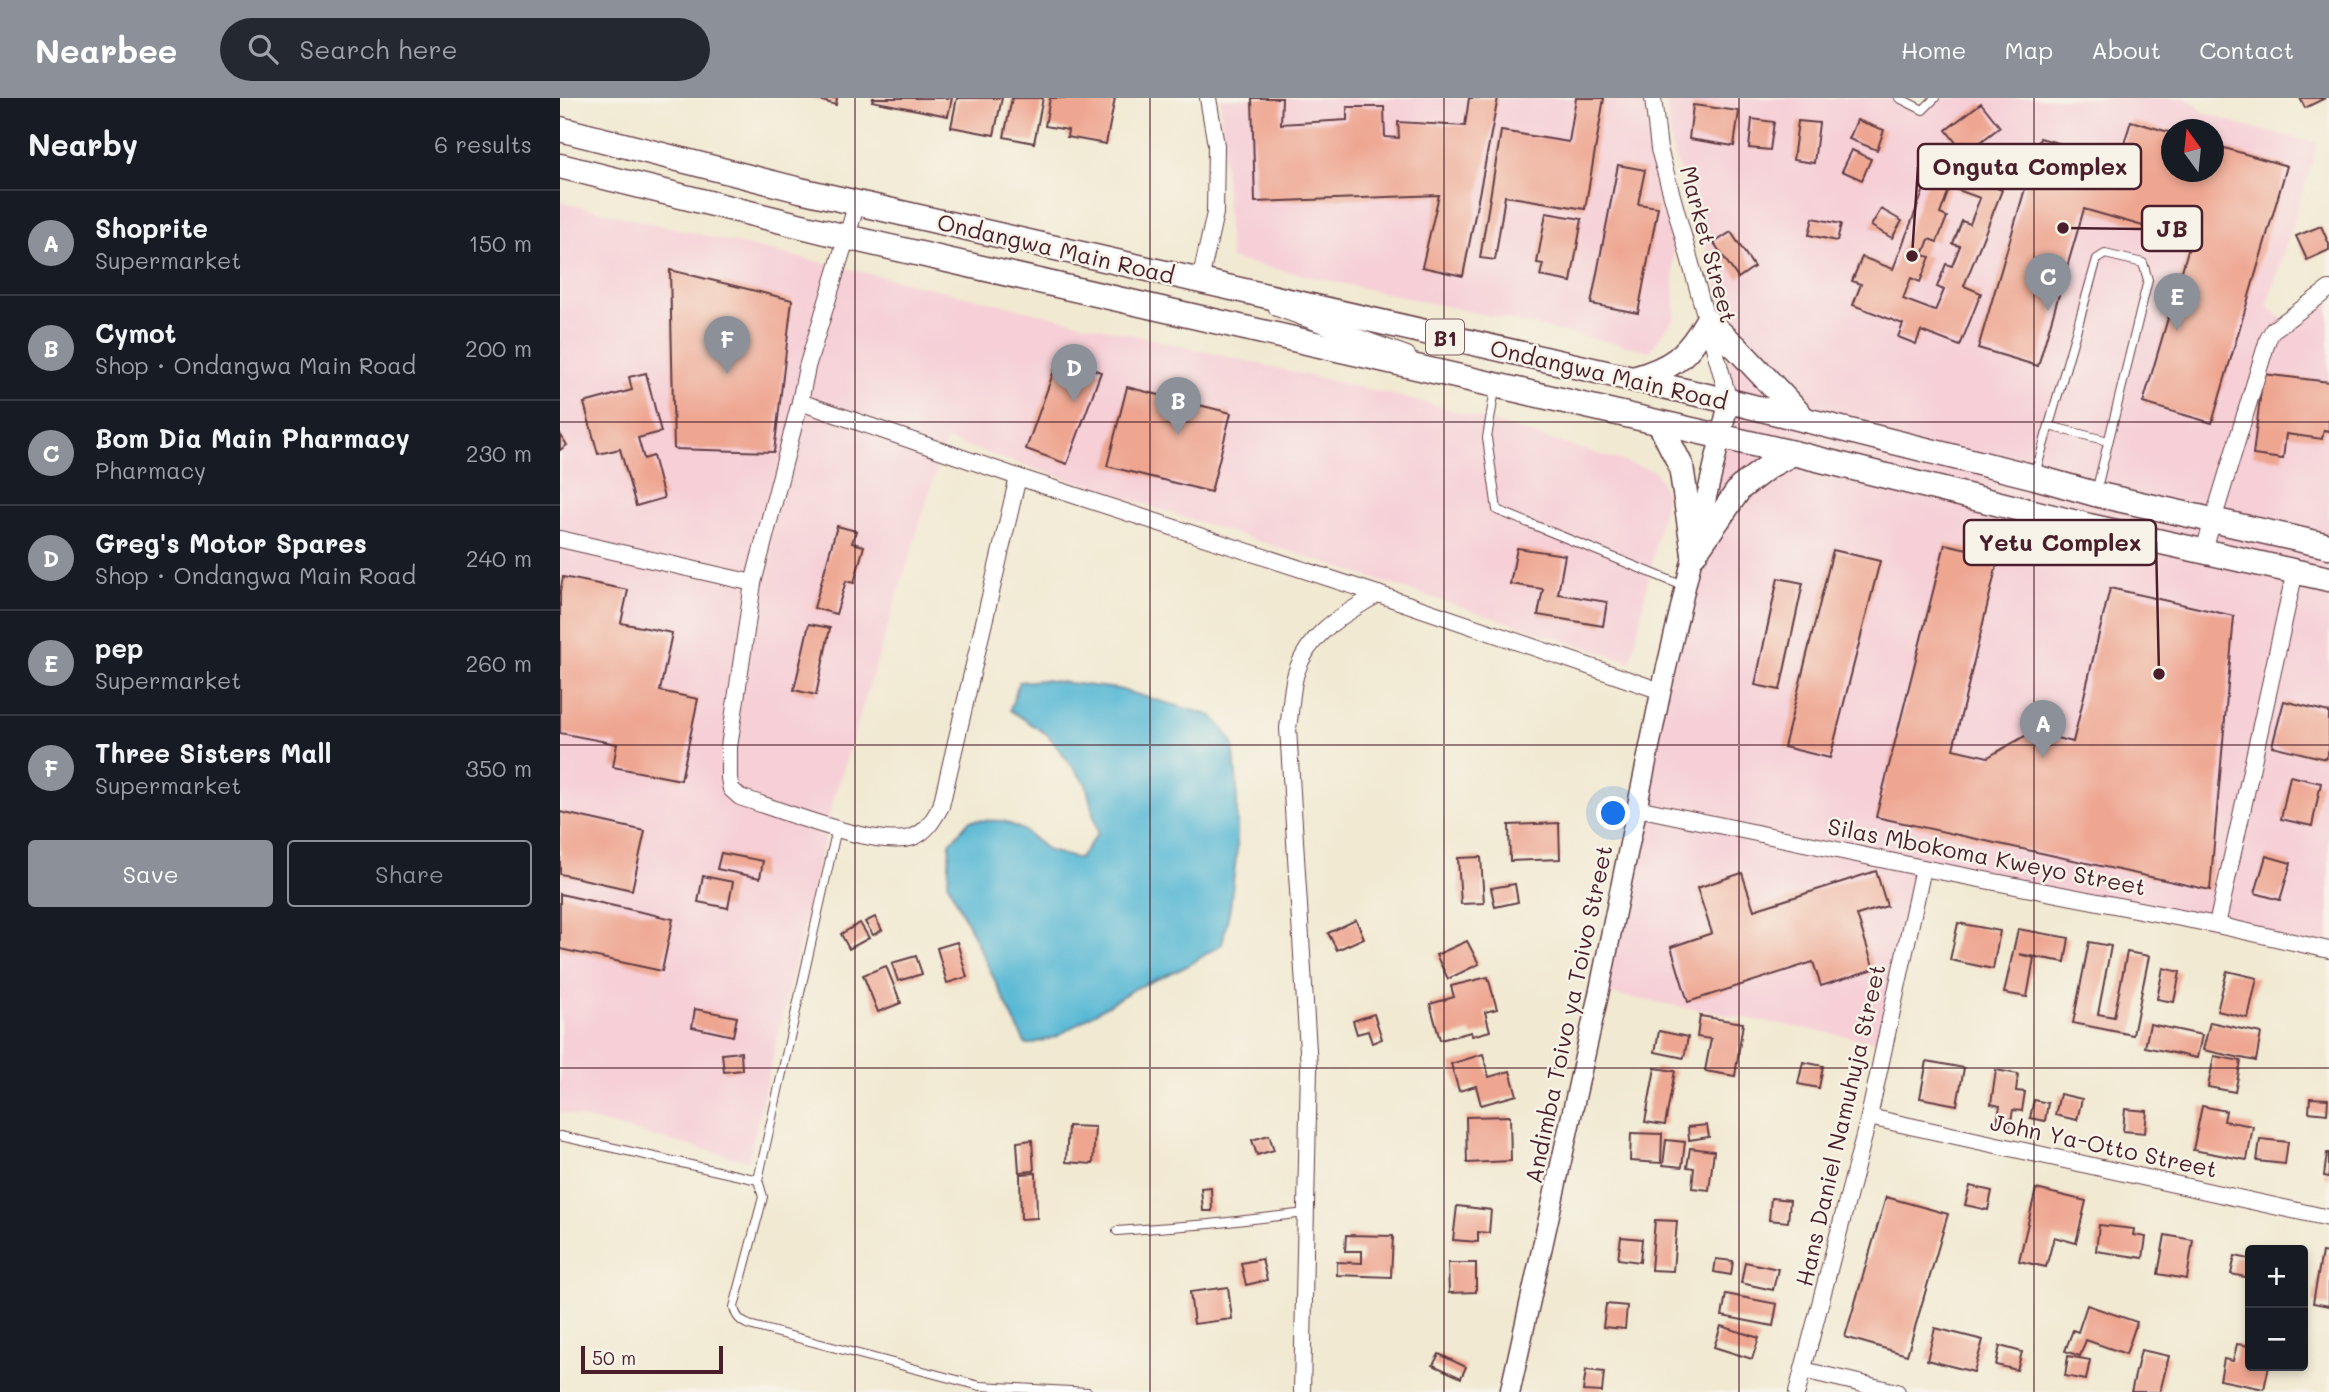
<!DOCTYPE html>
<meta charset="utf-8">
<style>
body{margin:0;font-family:Mali,sans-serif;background:#242831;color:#f1f3f6}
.controls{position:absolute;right:21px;bottom:21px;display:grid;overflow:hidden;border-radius:7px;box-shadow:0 4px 10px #0003}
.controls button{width:63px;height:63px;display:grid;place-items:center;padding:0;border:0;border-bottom:2px solid #363941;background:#171b24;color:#f1f3f6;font:35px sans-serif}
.compass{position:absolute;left:1601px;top:21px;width:63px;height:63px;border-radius:50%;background:#171b24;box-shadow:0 4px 10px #0003;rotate:345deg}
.scale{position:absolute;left:21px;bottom:18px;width:142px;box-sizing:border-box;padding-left:7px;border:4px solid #4a1f2b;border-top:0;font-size:19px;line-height:24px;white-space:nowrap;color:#4a1f2b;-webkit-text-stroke:5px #f7f3e8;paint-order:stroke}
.you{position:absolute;left:1054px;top:716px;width:24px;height:24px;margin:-18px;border:5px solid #fff;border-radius:50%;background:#1a73e8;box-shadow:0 0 0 10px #1a73e833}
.badge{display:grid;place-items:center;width:46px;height:46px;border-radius:50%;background:#8c9099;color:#fff;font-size:23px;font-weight:700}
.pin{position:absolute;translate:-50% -58px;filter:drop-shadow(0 2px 4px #0008)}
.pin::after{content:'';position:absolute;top:37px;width:24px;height:21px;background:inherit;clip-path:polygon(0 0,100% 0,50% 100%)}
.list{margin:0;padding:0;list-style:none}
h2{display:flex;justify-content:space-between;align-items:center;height:91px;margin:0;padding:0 28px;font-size:30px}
h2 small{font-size:23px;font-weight:400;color:#9ea1a6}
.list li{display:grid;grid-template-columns:46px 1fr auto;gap:21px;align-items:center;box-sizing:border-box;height:105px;padding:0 28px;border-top:2px solid #363941}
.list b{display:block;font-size:26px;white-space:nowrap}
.list p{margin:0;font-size:23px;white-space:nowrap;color:#9ea1a6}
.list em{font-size:23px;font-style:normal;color:#9ea1a6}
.actions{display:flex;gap:14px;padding:21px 28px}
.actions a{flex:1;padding:16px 0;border:2px solid #8c9099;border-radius:7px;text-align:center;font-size:24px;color:#8c9099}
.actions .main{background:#8c9099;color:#fff}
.icon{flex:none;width:38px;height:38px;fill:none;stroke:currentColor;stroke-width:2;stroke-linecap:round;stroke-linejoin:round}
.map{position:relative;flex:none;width:1769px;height:1294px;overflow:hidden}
header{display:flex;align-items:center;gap:42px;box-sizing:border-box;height:98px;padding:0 35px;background:#8c9099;color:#fff}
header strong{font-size:33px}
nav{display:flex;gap:38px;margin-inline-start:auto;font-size:24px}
.search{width:490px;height:63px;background:#242831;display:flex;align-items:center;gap:18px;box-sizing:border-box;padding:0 24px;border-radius:38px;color:#9ea1a6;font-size:26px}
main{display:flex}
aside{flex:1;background:#171b24}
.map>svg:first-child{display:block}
</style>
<header>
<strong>Nearbee</strong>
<div class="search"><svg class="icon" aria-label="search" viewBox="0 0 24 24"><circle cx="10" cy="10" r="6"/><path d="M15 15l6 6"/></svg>Search here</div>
<nav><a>Home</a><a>Map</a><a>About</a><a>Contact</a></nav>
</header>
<main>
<aside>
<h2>Nearby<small>6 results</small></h2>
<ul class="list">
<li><span class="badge">A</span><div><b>Shoprite</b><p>Supermarket</p></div><em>150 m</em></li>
<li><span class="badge">B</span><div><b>Cymot</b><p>Shop · Ondangwa Main Road</p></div><em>200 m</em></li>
<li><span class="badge">C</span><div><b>Bom Dia Main Pharmacy</b><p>Pharmacy</p></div><em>230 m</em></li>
<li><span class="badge">D</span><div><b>Greg's Motor Spares</b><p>Shop · Ondangwa Main Road</p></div><em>240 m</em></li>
<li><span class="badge">E</span><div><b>pep</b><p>Supermarket</p></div><em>260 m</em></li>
<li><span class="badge">F</span><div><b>Three Sisters Mall</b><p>Supermarket</p></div><em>350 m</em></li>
</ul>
<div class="actions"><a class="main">Save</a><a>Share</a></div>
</aside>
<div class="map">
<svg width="1769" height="1294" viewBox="0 0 1769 1294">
<rect width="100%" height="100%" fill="#f7f3e8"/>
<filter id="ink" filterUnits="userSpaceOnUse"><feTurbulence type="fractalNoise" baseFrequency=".0143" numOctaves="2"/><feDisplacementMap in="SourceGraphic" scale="14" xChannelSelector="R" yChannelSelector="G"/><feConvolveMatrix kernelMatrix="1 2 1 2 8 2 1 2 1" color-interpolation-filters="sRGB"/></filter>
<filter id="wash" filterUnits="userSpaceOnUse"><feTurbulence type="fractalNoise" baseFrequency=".00686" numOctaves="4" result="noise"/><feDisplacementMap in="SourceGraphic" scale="28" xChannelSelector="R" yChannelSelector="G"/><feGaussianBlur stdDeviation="1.57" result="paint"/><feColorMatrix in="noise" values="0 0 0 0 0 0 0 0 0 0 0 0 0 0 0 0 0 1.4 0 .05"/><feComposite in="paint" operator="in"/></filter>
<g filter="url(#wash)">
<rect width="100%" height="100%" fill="#f1e9d2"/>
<!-- built -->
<g fill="#f6cfd7" fill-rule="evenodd">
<path d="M660,0H1085L1112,133L1115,219L1090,253L670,161Z"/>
<path d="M1106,0H1339L1363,12L1375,0H1628L1644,14L1682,28L1758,45L1707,208L1725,223L1769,191V853L1364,770L1325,945L1039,894L1169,303L1167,212L1111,48ZM1612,32H1654V74H1612Z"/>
<path d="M0,104L871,306L1095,373L1106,396L1071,564L386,342L273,703L188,1063L0,1014Z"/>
</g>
<!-- water -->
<path fill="#55b7d4" stroke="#506b80" stroke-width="2" d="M484,582L558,591L653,618L673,645L677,687V751L670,809L662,846L627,868L574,891L496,939L466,947L388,785L390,745L410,722L444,723L463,732L489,753L519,761L538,735L526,686L488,637L450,612L459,584Z"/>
<g id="blocks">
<!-- building -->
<g fill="#eea691" fill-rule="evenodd">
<path d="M252,0H277L276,7Z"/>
<path d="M313,0H392L388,18L312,3Z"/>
<path d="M397,0H442L434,37L391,29Z"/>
<path d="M452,0H483L474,45L444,39Z"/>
<path d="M490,0H555L546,46L507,39L508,32L485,28Z"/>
<path d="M692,0H722L721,26L787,22V9H824L825,39L839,40L838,24L905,28L909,0H938L903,178L862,169L879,97L695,104Z"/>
<path d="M1016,0H1044L1025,111L945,98L935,162L920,160L941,33L1009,44Z"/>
<path d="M1740,0H1765L1745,10Z"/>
<path d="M1421,5L1440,29L1405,56L1386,32Z"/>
<path d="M1133,7L1179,13L1174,48L1129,41Z"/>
<path d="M1192,21L1214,24L1210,52L1189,50Z"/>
<path d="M1297,22L1324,32L1317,52L1289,41Z"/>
<path d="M1238,23L1259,25L1254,65L1233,62Z"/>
<path d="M1571,23L1612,35V74H1654V47L1727,68L1652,325L1583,305L1631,142L1524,111L1478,268L1418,250L1480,40L1559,62Z"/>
<path d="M1292,52L1311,61L1302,82L1282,73Z"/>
<path d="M1374,66L1442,92L1404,188L1421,195L1400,248L1361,233L1356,246L1338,239L1343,226L1293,207L1301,186L1292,183L1302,159L1333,171ZM1390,89L1420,100L1410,126L1402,123L1393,146L1400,148L1392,168L1386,166L1377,189L1384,192L1375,213L1343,201L1351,180L1360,184L1370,159L1363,157L1369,141L1377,144L1387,119L1380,116Z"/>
<path d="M1058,67L1085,72L1078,106L1098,109L1078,215L1031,206Z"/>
<path d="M1321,111L1342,123L1332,140L1311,128Z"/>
<path d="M986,115L1022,121L1011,184L980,178L983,166L977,165Z"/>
<path d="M1253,120L1281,126L1277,143L1249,137Z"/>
<path d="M1761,128L1769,146V152L1747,162L1736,138Z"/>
<path d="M1171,134L1194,169L1178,180L1154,145Z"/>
<path d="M110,172L232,202L214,354L114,351Z"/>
<path d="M499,259L541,274L507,366L466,351Z"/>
<path d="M86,275L101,334L78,340L84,361L93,358L104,400L76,408L60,351L38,356L24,305L72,292L69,279Z"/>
<path d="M1703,276L1769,284V333L1764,332L1762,341L1726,336L1723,361L1693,357Z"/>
<path d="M567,289L671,315L651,394L547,368Z"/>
<path d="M0,336L7,347L0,352Z"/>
<path d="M277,428L296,433L292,445L304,448L294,485L286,483L276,516L254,510Z"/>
<path d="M1385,446L1439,458L1393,651L1428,659L1472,634L1513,644L1550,490L1674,518L1650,792L1316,719Z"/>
<path d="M957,450L1005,457L998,496L1047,504L1043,528L978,517L983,491L950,486Z"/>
<path d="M1273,452L1320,463L1270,660L1224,649Z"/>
<path d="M3,479L68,492L61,525L112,535L100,593L138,601L121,682L53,669L57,646L0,635V494Z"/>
<path d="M1218,480L1243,485L1220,592L1195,587Z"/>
<path d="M249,526L270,530L256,597L234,592Z"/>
<path d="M1724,603L1769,614V651L1766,661L1712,648Z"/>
<path d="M1730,678L1761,685L1752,728L1721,721Z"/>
<path d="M0,714L85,733L72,792L0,776Z"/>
<path d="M999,725L1000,761L950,763L949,727Z"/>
<path d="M161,755L203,763L200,780L157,771Z"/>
<path d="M1706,758L1731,765L1720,802L1695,795Z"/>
<path d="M921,759L924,805L901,806L898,760Z"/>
<path d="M1316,773L1327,808L1297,817L1314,871L1261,888L1253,864L1128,904L1111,849L1152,835L1137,790L1182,775L1194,812Z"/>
<path d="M143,778L173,784L168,810L138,804Z"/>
<path d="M955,786L958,804L935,809L931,790Z"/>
<path d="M0,796L113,821L102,873L0,851Z"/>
<path d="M315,819L322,832L313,837L305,824Z"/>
<path d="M796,822L804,840L777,852L768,835Z"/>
<path d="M300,825L309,840L289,851L281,836Z"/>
<path d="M1398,825L1440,833L1433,871L1390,862Z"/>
<path d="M1458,831L1509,840L1505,864L1459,856L1474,860L1467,899L1444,895Z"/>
<path d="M907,843L919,866L888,881L876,857Z"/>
<path d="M397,844L407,879L387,885L377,850Z"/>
<path d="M1529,844L1551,848L1538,916L1554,919L1567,854L1589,858L1573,937L1513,925Z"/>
<path d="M356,858L362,876L338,883L332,865Z"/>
<path d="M326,868L341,905L318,914L303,877Z"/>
<path d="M1603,870L1620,874L1614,904L1597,901Z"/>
<path d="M1667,873L1697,880L1688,920L1657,913Z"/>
<path d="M928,879L937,911L925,914L930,933L912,938L911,934L880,942L870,906L894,899L891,888Z"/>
<path d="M135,911L177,919L173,938L132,929Z"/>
<path d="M814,916L822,941L812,945L808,933L797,936L793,923Z"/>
<path d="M1140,918L1183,925L1175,978L1145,973L1151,941L1137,939Z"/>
<path d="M1650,924L1701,935L1696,963L1643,952Z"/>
<path d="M1590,926L1642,937L1637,960L1585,949Z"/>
<path d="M1099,933L1128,939L1124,960L1095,954Z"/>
<path d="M181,954L182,972L164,974L162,956Z"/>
<path d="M923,956L929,979L950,973L957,997L921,1007L916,988L899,993L891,966Z"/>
<path d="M1654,958L1681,963L1675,994L1648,989Z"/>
<path d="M1367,963L1404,970L1397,1007L1360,1000Z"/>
<path d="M1243,964L1263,968L1259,990L1238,986Z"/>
<path d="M1095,970L1115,973L1105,1027L1085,1024Z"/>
<path d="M1436,972L1458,976L1456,993L1465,994L1462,1013L1453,1012L1450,1028L1437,1026L1440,1008L1431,1006Z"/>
<path d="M1500,996L1522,1001L1517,1022L1495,1017Z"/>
<path d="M1750,1000L1768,1001L1767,1016L1749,1014Z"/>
<path d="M1474,1002L1488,1005L1485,1023L1470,1020Z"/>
<path d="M1642,1008L1666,1013L1664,1023L1693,1028L1687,1062L1633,1052Z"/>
<path d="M1565,1011L1587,1013L1585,1035L1563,1033Z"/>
<path d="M950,1018L951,1063L907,1065L906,1019Z"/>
<path d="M1147,1027L1149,1039L1129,1042L1128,1029Z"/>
<path d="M508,1028L535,1029L533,1066L506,1064Z"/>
<path d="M1071,1035L1102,1036L1101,1065L1070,1063Z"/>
<path d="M709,1037L714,1052L697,1057L692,1042Z"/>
<path d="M1700,1041L1728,1044L1725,1066L1697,1063Z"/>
<path d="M472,1042L474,1073L459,1074L457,1044Z"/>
<path d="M1106,1042L1125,1044L1122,1069L1103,1067Z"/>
<path d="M1130,1050L1154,1053L1149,1092L1132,1090L1134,1070L1127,1069Z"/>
<path d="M1767,1055H1769V1079L1764,1078Z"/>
<path d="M476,1075L477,1120L461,1121L460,1076Z"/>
<path d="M1410,1088L1432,1093L1428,1112L1405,1107Z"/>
<path d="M651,1089L652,1113H643L641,1090Z"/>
<path d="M1476,1091L1526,1103L1516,1145L1494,1139L1486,1169L1459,1163Z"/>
<path d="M1326,1099L1388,1116L1347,1257L1285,1239Z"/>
<path d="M1211,1100L1230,1102L1228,1124L1209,1122Z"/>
<path d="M897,1108L931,1112L929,1135L918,1134V1144L893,1142Z"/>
<path d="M1095,1122L1117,1123L1113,1173L1091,1172Z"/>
<path d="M1539,1127L1574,1131L1573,1137L1586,1139L1583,1160L1536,1153Z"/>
<path d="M786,1137L833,1138L831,1179L777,1177V1164L802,1165V1153H785Z"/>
<path d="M1605,1137L1633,1142L1627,1181L1598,1176Z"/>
<path d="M1061,1139L1082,1141L1080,1164L1058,1161Z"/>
<path d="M1762,1154L1769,1155V1208L1753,1205Z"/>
<path d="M1675,1158L1690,1161V1180L1671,1176Z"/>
<path d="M702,1161L707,1182L686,1187L681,1165Z"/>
<path d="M1156,1161L1173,1163L1171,1177L1154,1174Z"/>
<path d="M1185,1164L1218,1171L1213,1192L1181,1185Z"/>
<path d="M888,1165H916V1194L889,1195Z"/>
<path d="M668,1189L672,1221L634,1226L630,1194Z"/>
<path d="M1166,1196L1217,1206L1213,1228L1162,1218Z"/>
<path d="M1046,1206L1067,1208L1065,1231L1043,1229Z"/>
<path d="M1527,1207L1577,1224L1566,1256L1526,1242L1520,1258L1505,1253L1513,1232L1518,1234Z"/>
<path d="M1161,1228L1199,1240L1192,1261L1154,1249Z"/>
<path d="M1375,1230L1423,1242L1414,1274L1367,1262Z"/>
<path d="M1677,1246L1690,1248V1268H1709L1704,1291L1660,1282L1664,1261L1673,1263Z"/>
<path d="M1440,1248L1462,1254L1457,1272L1436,1267Z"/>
<path d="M1581,1252L1609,1258L1600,1294H1571Z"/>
<path d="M879,1256L906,1269L901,1280L873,1267Z"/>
<path d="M1508,1258L1530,1262L1526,1282L1505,1278Z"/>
<path d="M1026,1272L1044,1274L1042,1294L1023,1293Z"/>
</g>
</g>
</g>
<g filter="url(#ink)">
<use href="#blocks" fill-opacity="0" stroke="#633d44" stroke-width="2"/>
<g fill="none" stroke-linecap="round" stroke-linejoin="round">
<defs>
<g id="service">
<path d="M1339,0L1363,12L1375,0"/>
<path d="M935,291L927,340L937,412L1126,489"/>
<path d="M1489,328L1548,343"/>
<path d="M1475,376L1537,161L1545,156L1583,165L1588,182L1536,394"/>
<path d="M277,730L198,1082L203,1099L174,1209C176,1219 180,1223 189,1227L420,1288L528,1294"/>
<path d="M0,1038L198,1082"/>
<path d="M557,1133L650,1126L746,1115"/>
</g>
<g id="minor">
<path d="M1093,0L1099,51L1169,303"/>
<path d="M297,105L247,269L240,304L458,379L818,496L1101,593"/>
<path d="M646,185L640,183L655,115L656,47L648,0"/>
<path d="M717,210L847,257"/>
<path d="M0,441L193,485L169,649V680L171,691L180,699C218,711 318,752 353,739C367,734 374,720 381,708L458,379"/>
<path d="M1644,452L1708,241L1713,232L1769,191"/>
<path d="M193,485L240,304"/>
<path d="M1077,710L1363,770L1657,827L1769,852"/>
<path d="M1657,827L1735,473"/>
<path d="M1309,1019L1769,1120"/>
<path d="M1243,1272L1337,1294"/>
<path d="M742,1294L749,969L728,630C731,612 731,591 736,575C750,533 783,517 818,496"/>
<path d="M1237,1294L1309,1019L1363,770"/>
</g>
<path id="tertiary" d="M950,1294L1039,894L1101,593L1169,303"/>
<g id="primary">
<path d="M0,31L240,92L1169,303L1475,379L1535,396L1769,448"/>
<path d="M0,68L286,139L1233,355L1529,428L1769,481"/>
<path d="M1073,281C1112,270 1127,259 1147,223L1177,250L1245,322"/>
<path d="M1100,326L1121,368L1134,456"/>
<path d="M1134,456L1180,390L1209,368L1233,355"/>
</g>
</defs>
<!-- service casing -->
<use href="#service" stroke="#633d44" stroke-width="10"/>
<!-- minor casing -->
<use href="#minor" stroke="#633d44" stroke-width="18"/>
<!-- tertiary casing -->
<use href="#tertiary" stroke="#633d44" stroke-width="22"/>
<!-- primary casing -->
<use href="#primary" stroke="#633d44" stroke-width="27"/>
<!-- service -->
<use href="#service" stroke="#fff" stroke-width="8"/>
<!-- minor -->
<use href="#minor" stroke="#fff" stroke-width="16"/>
<!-- tertiary -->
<use href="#tertiary" stroke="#fff" stroke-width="19"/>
<!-- primary -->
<use href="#primary" stroke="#fff" stroke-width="24"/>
</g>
</g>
<!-- grid -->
<path fill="none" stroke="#4a1f2b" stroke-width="2" stroke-opacity="0.55" d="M295,0V1294M590,0V1294M884,0V1294M1179,0V1294M1474,0V1294M0,324H1769M0,647H1769M0,970H1769"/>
<g text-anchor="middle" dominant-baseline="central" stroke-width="5" stroke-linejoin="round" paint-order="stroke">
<!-- shield labels -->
<rect fill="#f7f3e8" stroke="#7e5f64" stroke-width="2" x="866" y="221.5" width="38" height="35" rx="5"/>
<g font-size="21" font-weight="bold" fill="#4a1f2b">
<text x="885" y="239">B1</text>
</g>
<!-- street labels -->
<g font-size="23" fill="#4a1f2b" stroke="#f7f3e8">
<text transform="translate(1149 146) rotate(75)">Market Street</text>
<text transform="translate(496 150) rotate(13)">Ondangwa Main Road</text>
<text transform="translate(1049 276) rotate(13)">Ondangwa Main Road</text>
<text transform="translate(1427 758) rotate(11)">Silas Mbokoma Kweyo Street</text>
<text transform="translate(1008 916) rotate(-78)">Andimba Toivo ya Toivo Street</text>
<text transform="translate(1280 1027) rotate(-77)">Hans Daniel Namuhuja Street</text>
<text transform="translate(1544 1047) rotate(12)">John Ya-Otto Street</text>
</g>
</g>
<!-- callouts -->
<path fill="none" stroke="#4a1f2b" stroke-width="2.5" d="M1352 158L1358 69M1503 130L1582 131M1599 576L1596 444"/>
<g fill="#4a1f2b" stroke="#f7f3e8" stroke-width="2.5">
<circle cx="1352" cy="158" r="7"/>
<circle cx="1503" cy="130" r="7"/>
<circle cx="1599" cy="576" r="7"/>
</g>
<g fill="#f7f3e8" stroke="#4a1f2b" stroke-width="2.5">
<rect x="1358" y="46" width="223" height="45" rx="7"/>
<rect x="1582" y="108" width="60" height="45" rx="7"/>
<rect x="1404" y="422" width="192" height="45" rx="7"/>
</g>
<g font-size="24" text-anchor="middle" font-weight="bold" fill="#4a1f2b">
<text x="1470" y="77">Onguta Complex</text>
<text x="1612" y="139">JB</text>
<text x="1500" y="453">Yetu Complex</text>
</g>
</svg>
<div class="controls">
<button>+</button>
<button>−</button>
</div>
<svg class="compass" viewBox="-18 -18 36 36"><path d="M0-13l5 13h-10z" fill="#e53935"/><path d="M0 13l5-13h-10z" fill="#9ea1a6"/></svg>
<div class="scale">50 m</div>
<div class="you"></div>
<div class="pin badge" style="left:1483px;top:660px">A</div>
<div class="pin badge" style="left:618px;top:337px">B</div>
<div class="pin badge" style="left:1488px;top:213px">C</div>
<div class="pin badge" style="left:514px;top:304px">D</div>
<div class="pin badge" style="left:1617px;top:233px">E</div>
<div class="pin badge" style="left:167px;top:276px">F</div>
</div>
</main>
